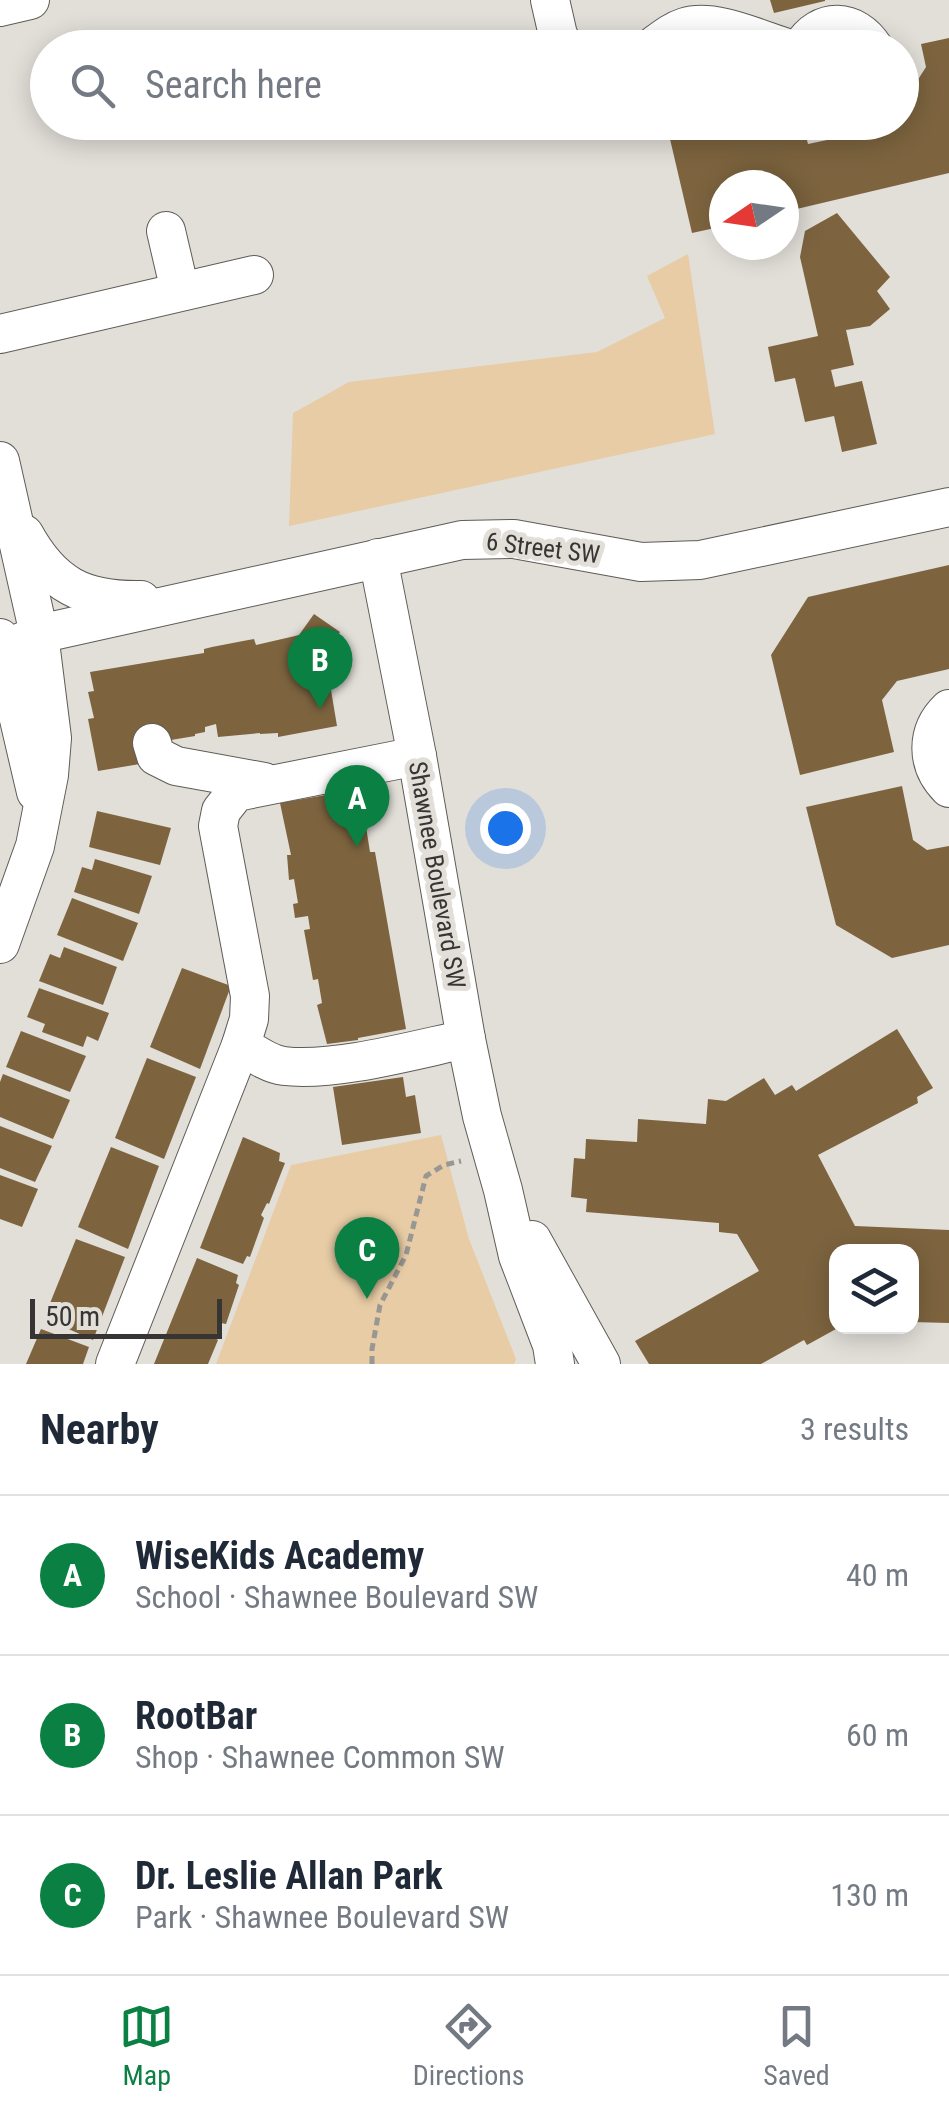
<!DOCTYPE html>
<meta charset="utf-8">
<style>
body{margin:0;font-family:"Roboto Condensed",sans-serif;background:#f2f2f3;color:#1f2937}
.controls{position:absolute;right:30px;bottom:30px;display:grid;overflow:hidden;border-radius:20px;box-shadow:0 5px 25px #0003}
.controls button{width:90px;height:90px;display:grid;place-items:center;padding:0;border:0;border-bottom:2px solid #e0e1e3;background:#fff;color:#1f2937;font:50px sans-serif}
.compass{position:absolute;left:709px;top:170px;width:90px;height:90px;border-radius:50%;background:#fff;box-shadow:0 5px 25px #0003;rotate:257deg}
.scale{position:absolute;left:30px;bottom:25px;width:192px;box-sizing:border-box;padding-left:10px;border:5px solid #363533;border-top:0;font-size:28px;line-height:35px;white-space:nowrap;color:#363533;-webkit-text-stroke:8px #e2dfd9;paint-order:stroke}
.you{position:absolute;left:505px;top:828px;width:35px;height:35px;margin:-25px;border:8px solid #fff;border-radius:50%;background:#1a73e8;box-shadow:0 0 0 15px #1a73e833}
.badge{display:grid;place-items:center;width:65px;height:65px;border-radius:50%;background:#0b8043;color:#fff;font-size:32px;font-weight:700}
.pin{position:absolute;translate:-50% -82px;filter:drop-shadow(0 2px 5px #0008)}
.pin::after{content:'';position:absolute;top:52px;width:35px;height:30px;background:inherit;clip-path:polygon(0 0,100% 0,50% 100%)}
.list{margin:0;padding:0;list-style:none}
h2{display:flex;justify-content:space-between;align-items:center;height:130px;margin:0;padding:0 40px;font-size:42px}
h2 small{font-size:32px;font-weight:400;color:#747a83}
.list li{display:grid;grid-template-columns:65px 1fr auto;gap:30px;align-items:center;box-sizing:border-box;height:160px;padding:0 40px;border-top:2px solid #e0e1e3}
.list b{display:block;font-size:38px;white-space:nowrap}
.list p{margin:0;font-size:32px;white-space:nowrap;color:#747a83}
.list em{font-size:32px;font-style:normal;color:#747a83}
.icon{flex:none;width:55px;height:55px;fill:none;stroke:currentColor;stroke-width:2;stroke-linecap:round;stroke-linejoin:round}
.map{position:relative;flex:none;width:949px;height:1364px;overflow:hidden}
.search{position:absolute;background:#fff;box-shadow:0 5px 25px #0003;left:30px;right:30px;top:30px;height:110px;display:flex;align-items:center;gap:25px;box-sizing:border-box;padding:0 35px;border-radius:55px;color:#747a83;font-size:38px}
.sheet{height:610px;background:#fff}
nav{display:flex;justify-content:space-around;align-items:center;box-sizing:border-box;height:140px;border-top:2px solid #e0e1e3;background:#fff;font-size:28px;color:#747a83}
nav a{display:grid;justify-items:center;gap:5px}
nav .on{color:#0b8043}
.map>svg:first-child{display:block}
</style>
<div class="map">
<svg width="949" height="1364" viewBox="0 0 949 1364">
<rect width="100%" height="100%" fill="#e2dfd9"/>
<!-- green -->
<g fill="#e7cca5">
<path d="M688,254L715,434L289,526L293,413L349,382L597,352L665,318L647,276Z"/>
<path d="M441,1135L469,1239L516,1359L514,1364H216L291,1165Z"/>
</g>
<!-- building -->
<g fill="#7d643f">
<path d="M770,0H825V1L774,13Z"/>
<path d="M949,38V173L784,212V185H724V226L692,233L666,122H789L805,132L808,144L899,125L898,122H902V116L906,115L903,103L926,67L921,44Z"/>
<path d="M837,213L890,277L877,291L890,309L870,326L846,330L854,365L831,370L835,387L862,381L877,444L842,452L834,416L805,422L795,378L775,382L768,347L818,336L800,257L805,231Z"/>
<path d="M949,565V669L897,681L882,700L894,752L800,775L771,655L808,597Z"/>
<path d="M314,614L340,632L325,654L337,726L278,737V733L260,734V733L218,737L216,724L205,727V732L195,734V736L141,745L146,763L98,771L88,719L94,718L88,692L94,691L90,672L204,653V649L212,647L243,641L254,639L256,645L295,636L299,635Z"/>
<path d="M902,786L913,840L927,850L949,846V945L892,958L836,925L806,807Z"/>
<path d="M360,789L370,852H375L406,1029L358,1038V1040L327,1044L317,1005L322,1003L318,979L313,980L304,930L310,929L308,916L295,918L293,904L298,903L294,879L289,880L287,855H291L280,803Z"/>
<path d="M97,811L171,828L160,865L89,847Z"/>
<path d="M95,859L152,876L139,914L74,892L82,867L92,870Z"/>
<path d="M72,898L138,923L123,961L57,935Z"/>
<path d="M64,947L117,967L103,1005L39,981L50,954L60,958Z"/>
<path d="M182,968L231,986L200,1069L150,1047Z"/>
<path d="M39,988L109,1013L98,1041L87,1036L83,1047L42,1032L45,1024L27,1017Z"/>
<path d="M897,1029L933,1088L917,1097L918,1103L818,1155L855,1226L949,1230V1323L912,1322V1252H836V1319L830,1318L836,1329L807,1345L804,1340L761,1364H649L635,1341L759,1271L737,1234L719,1232V1223L586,1212L587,1199L571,1197L574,1158L585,1159L586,1139L637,1142L638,1119L706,1124L708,1099L726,1101L764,1078L775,1095L792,1085L796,1091Z"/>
<path d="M21,1031L86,1056L70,1092L6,1067Z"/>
<path d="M147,1058L196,1077L164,1159L115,1138Z"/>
<path d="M3,1074L70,1100L53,1139L0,1117V1082Z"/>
<path d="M403,1077L406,1097L415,1095L421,1133L342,1145L333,1087Z"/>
<path d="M0,1126L52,1146L35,1182L0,1168Z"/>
<path d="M243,1137L280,1153L279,1161L285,1163L269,1204L267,1203L261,1215L264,1218L250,1257L247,1256L243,1264L200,1248Z"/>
<path d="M111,1147L159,1166L128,1249L78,1227Z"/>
<path d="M0,1175L38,1189L22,1227L0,1219Z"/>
<path d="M76,1239L125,1257L93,1340L44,1318Z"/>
<path d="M197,1258L238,1275L236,1283L239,1285L226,1324L221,1323L215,1338L218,1340L208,1364H154Z"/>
<path d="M41,1329L89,1347L83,1364H26Z"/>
</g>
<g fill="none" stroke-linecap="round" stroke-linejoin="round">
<defs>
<g id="minor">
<path d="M550,0L558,35L565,48"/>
<path d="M0,7L30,0"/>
<path d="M651,48C662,40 672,31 685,27C714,18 758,39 787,48"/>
<path d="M801,48C820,16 855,18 874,48"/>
<path d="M166,231L180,291"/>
<path d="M0,334L254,275"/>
<path d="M0,461L39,634L52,738L49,775L35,846L0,944"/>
<path d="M24,534C52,585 83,601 141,600"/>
<path d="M378,558L417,756L466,1039L482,1116L503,1190L518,1256L552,1345L555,1364"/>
<path d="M0,638L36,792"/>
<path d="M0,652L39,634L462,540L514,539L641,562L700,560L949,507"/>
<path d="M949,709C925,732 926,765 949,788"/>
<path d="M152,743L156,756L176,766L264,782"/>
<path d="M417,756L236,792L221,811L218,826L250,996L249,1019L241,1045C254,1053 268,1064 284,1066C335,1072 414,1050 466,1039"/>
<path d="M532,1240L601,1364"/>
<path d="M115,1364L241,1045"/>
</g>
</defs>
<!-- minor casing -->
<use href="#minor" stroke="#5f5c58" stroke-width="40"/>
<!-- path -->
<path stroke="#999793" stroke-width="5" stroke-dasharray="8 5" stroke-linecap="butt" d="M372,1364V1349L380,1305L406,1255L426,1176L444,1165L461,1161"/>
<!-- minor -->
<use href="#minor" stroke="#fff" stroke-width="38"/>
</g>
<g text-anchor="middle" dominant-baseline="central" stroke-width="10" stroke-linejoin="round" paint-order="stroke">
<!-- street labels -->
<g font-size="25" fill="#363533" stroke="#e2dfd9">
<text transform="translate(543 548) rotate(7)">6 Street SW</text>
<text transform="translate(437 875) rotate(80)">Shawnee Boulevard SW</text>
</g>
</g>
</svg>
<div class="controls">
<button><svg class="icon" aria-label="layers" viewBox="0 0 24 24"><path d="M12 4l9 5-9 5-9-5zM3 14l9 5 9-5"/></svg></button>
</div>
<svg class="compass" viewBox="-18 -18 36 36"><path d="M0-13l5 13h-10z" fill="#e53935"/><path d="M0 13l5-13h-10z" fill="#747a83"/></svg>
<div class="scale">50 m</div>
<div class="you"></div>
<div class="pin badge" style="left:357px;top:847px">A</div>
<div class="pin badge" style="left:320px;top:709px">B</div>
<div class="pin badge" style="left:367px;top:1299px">C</div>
<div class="search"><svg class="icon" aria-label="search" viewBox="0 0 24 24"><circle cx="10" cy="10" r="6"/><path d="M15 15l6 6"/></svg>Search here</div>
</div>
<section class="sheet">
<h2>Nearby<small>3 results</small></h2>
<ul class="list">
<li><span class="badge">A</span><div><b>WiseKids Academy</b><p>School · Shawnee Boulevard SW</p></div><em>40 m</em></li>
<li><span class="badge">B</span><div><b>RootBar</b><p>Shop · Shawnee Common SW</p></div><em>60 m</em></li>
<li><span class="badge">C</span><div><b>Dr. Leslie Allan Park</b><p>Park · Shawnee Boulevard SW</p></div><em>130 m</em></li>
</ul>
</section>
<nav>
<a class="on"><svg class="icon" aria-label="map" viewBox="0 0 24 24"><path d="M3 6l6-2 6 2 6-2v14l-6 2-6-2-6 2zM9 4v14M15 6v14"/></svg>Map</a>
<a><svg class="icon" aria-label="directions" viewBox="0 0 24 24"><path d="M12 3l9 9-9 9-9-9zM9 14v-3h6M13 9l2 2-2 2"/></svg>Directions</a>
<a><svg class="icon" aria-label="saved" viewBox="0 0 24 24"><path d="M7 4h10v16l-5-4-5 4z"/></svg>Saved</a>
</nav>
